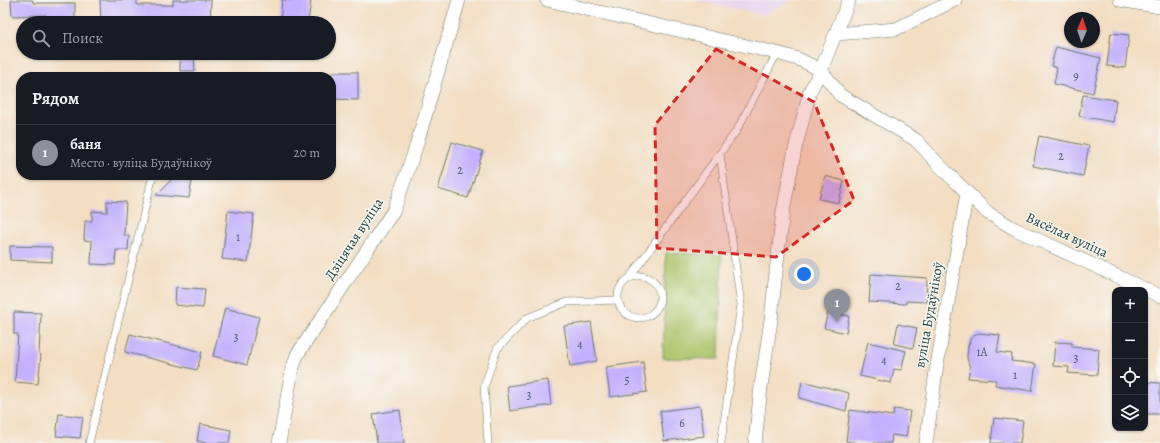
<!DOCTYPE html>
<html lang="ru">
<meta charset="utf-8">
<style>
body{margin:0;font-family:Alegreya,serif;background:#20242c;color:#f1f3f6}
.controls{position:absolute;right:12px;bottom:12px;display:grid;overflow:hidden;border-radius:8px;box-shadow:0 1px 3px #0004}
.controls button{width:36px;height:36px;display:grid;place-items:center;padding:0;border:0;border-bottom:1px solid #363941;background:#171b24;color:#f1f3f6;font:20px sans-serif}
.compass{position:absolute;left:1064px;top:12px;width:36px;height:36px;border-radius:50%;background:#171b24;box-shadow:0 1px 3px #0004;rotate:2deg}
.you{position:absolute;left:804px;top:274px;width:14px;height:14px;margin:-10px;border:3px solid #fff;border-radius:50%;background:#1a73e8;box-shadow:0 0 0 6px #1a73e833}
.badge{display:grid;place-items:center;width:26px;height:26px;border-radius:50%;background:#8c9099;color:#fff;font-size:13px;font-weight:700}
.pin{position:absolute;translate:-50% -33px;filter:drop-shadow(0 1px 2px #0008)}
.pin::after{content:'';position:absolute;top:21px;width:14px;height:12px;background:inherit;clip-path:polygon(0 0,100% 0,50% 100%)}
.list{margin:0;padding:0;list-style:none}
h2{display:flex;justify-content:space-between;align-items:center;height:52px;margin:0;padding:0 16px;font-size:17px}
h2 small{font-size:13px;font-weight:400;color:#9ea1a6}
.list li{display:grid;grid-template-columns:26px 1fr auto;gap:12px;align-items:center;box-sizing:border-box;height:56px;padding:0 16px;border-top:1px solid #363941}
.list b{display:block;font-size:15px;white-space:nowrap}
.list p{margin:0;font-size:13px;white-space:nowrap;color:#9ea1a6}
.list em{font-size:13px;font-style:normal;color:#9ea1a6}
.icon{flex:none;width:22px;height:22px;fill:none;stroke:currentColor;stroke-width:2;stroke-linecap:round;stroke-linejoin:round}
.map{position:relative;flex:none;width:1160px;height:443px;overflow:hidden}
.search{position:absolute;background:#171b24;box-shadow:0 1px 3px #0004;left:16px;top:16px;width:320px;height:44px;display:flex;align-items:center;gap:10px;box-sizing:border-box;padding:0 14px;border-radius:22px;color:#9ea1a6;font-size:15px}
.panel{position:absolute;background:#171b24;box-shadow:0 1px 3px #0004;left:16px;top:72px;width:320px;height:108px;border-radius:16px}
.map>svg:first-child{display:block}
</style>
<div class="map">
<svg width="1160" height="443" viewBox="0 0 1160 443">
<rect width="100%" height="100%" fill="#f6f6f2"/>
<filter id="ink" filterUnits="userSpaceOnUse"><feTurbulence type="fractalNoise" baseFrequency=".025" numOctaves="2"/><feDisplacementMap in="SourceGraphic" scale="8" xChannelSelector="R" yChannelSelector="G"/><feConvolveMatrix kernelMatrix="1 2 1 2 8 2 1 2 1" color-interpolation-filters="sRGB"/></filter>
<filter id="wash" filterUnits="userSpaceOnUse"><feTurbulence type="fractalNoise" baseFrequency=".012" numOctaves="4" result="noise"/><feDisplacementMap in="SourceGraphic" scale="16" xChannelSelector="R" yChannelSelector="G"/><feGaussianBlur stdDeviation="0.9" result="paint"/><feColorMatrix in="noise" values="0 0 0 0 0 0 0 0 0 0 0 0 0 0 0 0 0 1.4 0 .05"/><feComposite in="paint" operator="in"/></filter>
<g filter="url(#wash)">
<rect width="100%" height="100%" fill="#f3dec2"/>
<!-- built -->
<path fill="#e7d2ef" d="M695,0H792L764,15Z"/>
<!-- green -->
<path fill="#adc56b" stroke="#668150" d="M666,253L722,255L719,359L663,358Z"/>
<g id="blocks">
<!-- building -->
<g fill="#c3b1fe">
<path d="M11,0H33V3H75V23H46V15L12,16Z"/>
<path d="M100,0H137V5H173V0H211L210,23H101Z"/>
<path d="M282,0H311L308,23H280Z"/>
<path d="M1111,33L1129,35L1125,68L1107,66Z"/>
<path d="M1056,47L1101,58L1093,93L1054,84L1057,68L1051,66Z"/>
<path d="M180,53H194L195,71H180Z"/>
<path d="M332,72H358V100L331,99Z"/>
<path d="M1083,95L1116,100L1113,122L1079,116Z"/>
<path d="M1039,136L1089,146L1083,176L1033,166Z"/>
<path d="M452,142L483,151L468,198L438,189Z"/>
<path d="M825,176L844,181L839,203L819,199Z"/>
<path d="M174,177L192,180L189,198L156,195Z"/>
<path d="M107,201L126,202L124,235H129L128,250H116L115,265L91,264L92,241L84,240L85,221H92V211L107,212Z"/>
<path d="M228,211L254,214L248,262L222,259Z"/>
<path d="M10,246L52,247V262L10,260Z"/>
<path d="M871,274L927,278L926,302L906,301V304L869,302Z"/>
<path d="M176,287L205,289L203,308L175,305Z"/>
<path d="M225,308L259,317L247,365L213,356Z"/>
<path d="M14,312L41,313L39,354L41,355L38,384L15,382L18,334H14Z"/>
<path d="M828,312L849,316L846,333L824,328Z"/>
<path d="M591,322L597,361L570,366L564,326Z"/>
<path d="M898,324L917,328L913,348L894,344Z"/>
<path d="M978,333L1000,335L997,352L1012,354L1011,361L1036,364L1032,391L995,385L996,380L968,378L970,368L967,358L968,346L971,338Z"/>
<path d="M130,334L202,352L197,370L125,352Z"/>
<path d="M868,342L906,351L901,370L894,369L891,383L860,376Z"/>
<path d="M1055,342L1072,343V347L1099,349L1097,375L1068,373L1069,367L1053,366Z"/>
<path d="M643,362L647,392L610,397L606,367Z"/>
<path d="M548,380L551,405L510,411L507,386Z"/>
<path d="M802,381L849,393L846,411L799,398Z"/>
<path d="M1145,382L1160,383V414H1145Z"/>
<path d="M700,406L704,436L664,441L660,411Z"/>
<path d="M894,409L910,411L906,437L892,435L891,443H859L846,441L850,410L893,416Z"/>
<path d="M400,410L404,443H377L373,414Z"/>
<path d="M59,414L83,417L80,438L56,436Z"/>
<path d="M994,418L1023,421L1020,443H991Z"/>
<path d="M200,424L231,430L229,443H206L197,441Z"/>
</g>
</g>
</g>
<g filter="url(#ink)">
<use href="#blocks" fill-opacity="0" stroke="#697566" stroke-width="1"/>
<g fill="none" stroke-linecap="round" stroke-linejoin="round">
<defs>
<g id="service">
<path d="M720,154L741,305L721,443"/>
<circle cx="639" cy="297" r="21"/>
<path d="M630,277L737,130L777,53"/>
<path d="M89,443L153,175"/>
<path d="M488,443L484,387L497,349L527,318L567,302L617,300"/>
</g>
<g id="minor">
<path d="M547,0L777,53L798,59L821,70L840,95L916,140L940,166L988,213L1015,229L1160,296"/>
<path d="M1120,0L1160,7"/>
<path d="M836,34L896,29L955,0"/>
<path d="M279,443L292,370L297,355L394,210L416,147L459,0"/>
<path d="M755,443L761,386L771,320L775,280L783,211L795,149L810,91L821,70L849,0"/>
<path d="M926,443L936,371L967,193"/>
</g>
</defs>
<!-- service casing -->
<use href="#service" stroke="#697566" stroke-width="8"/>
<!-- minor casing -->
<use href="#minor" stroke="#697566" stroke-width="14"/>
<!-- service -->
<use href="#service" stroke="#fff" stroke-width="7"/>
<!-- minor -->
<use href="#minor" stroke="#fff" stroke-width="13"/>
</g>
</g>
<!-- marked area -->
<path fill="#d62828" fill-opacity="0.2" stroke="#d62828" stroke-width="3" stroke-dasharray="8 5" stroke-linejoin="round" d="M716,49L814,102L854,200L776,257L657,248L655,125Z"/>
<g text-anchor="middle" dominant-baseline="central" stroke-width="3" stroke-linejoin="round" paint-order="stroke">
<!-- number labels -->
<g font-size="12" fill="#485a66">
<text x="1076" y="76">9</text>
<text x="1061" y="156">2</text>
<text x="460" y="170">2</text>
<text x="238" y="237">1</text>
<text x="898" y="286">2</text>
<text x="236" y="337">3</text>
<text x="580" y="344">4</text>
<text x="982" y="352">1А</text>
<text x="1076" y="358">3</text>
<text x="884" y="360">4</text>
<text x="1015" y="375">1</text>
<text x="627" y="380">5</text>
<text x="529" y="395">3</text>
<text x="682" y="423">6</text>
</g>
<!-- street labels -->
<g font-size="14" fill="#1f3d34" stroke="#f6f6f2">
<text transform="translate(1067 235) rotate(25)">Вясёлая вуліца</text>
<text transform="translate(354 239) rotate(-57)">Дзіцячая вуліца</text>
<text transform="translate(929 315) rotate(-80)">вуліца Будаўнікоў</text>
</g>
</g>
</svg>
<div class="controls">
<button>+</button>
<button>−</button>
<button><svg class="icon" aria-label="locate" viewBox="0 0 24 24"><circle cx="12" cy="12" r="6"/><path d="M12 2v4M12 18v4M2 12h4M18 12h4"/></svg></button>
<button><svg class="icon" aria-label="layers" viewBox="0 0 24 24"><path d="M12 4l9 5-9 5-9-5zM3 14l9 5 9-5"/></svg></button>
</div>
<svg class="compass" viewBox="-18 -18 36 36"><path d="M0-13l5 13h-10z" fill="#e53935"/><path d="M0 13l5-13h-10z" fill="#9ea1a6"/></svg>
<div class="you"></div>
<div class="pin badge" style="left:837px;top:322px">1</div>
<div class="search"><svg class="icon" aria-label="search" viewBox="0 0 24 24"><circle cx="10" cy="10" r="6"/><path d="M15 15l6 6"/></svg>Поиск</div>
<section class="panel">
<h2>Рядом<small></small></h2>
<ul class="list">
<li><span class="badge">1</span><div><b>баня</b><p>Место · вуліца Будаўнікоў</p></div><em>20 m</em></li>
</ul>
</section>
</div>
